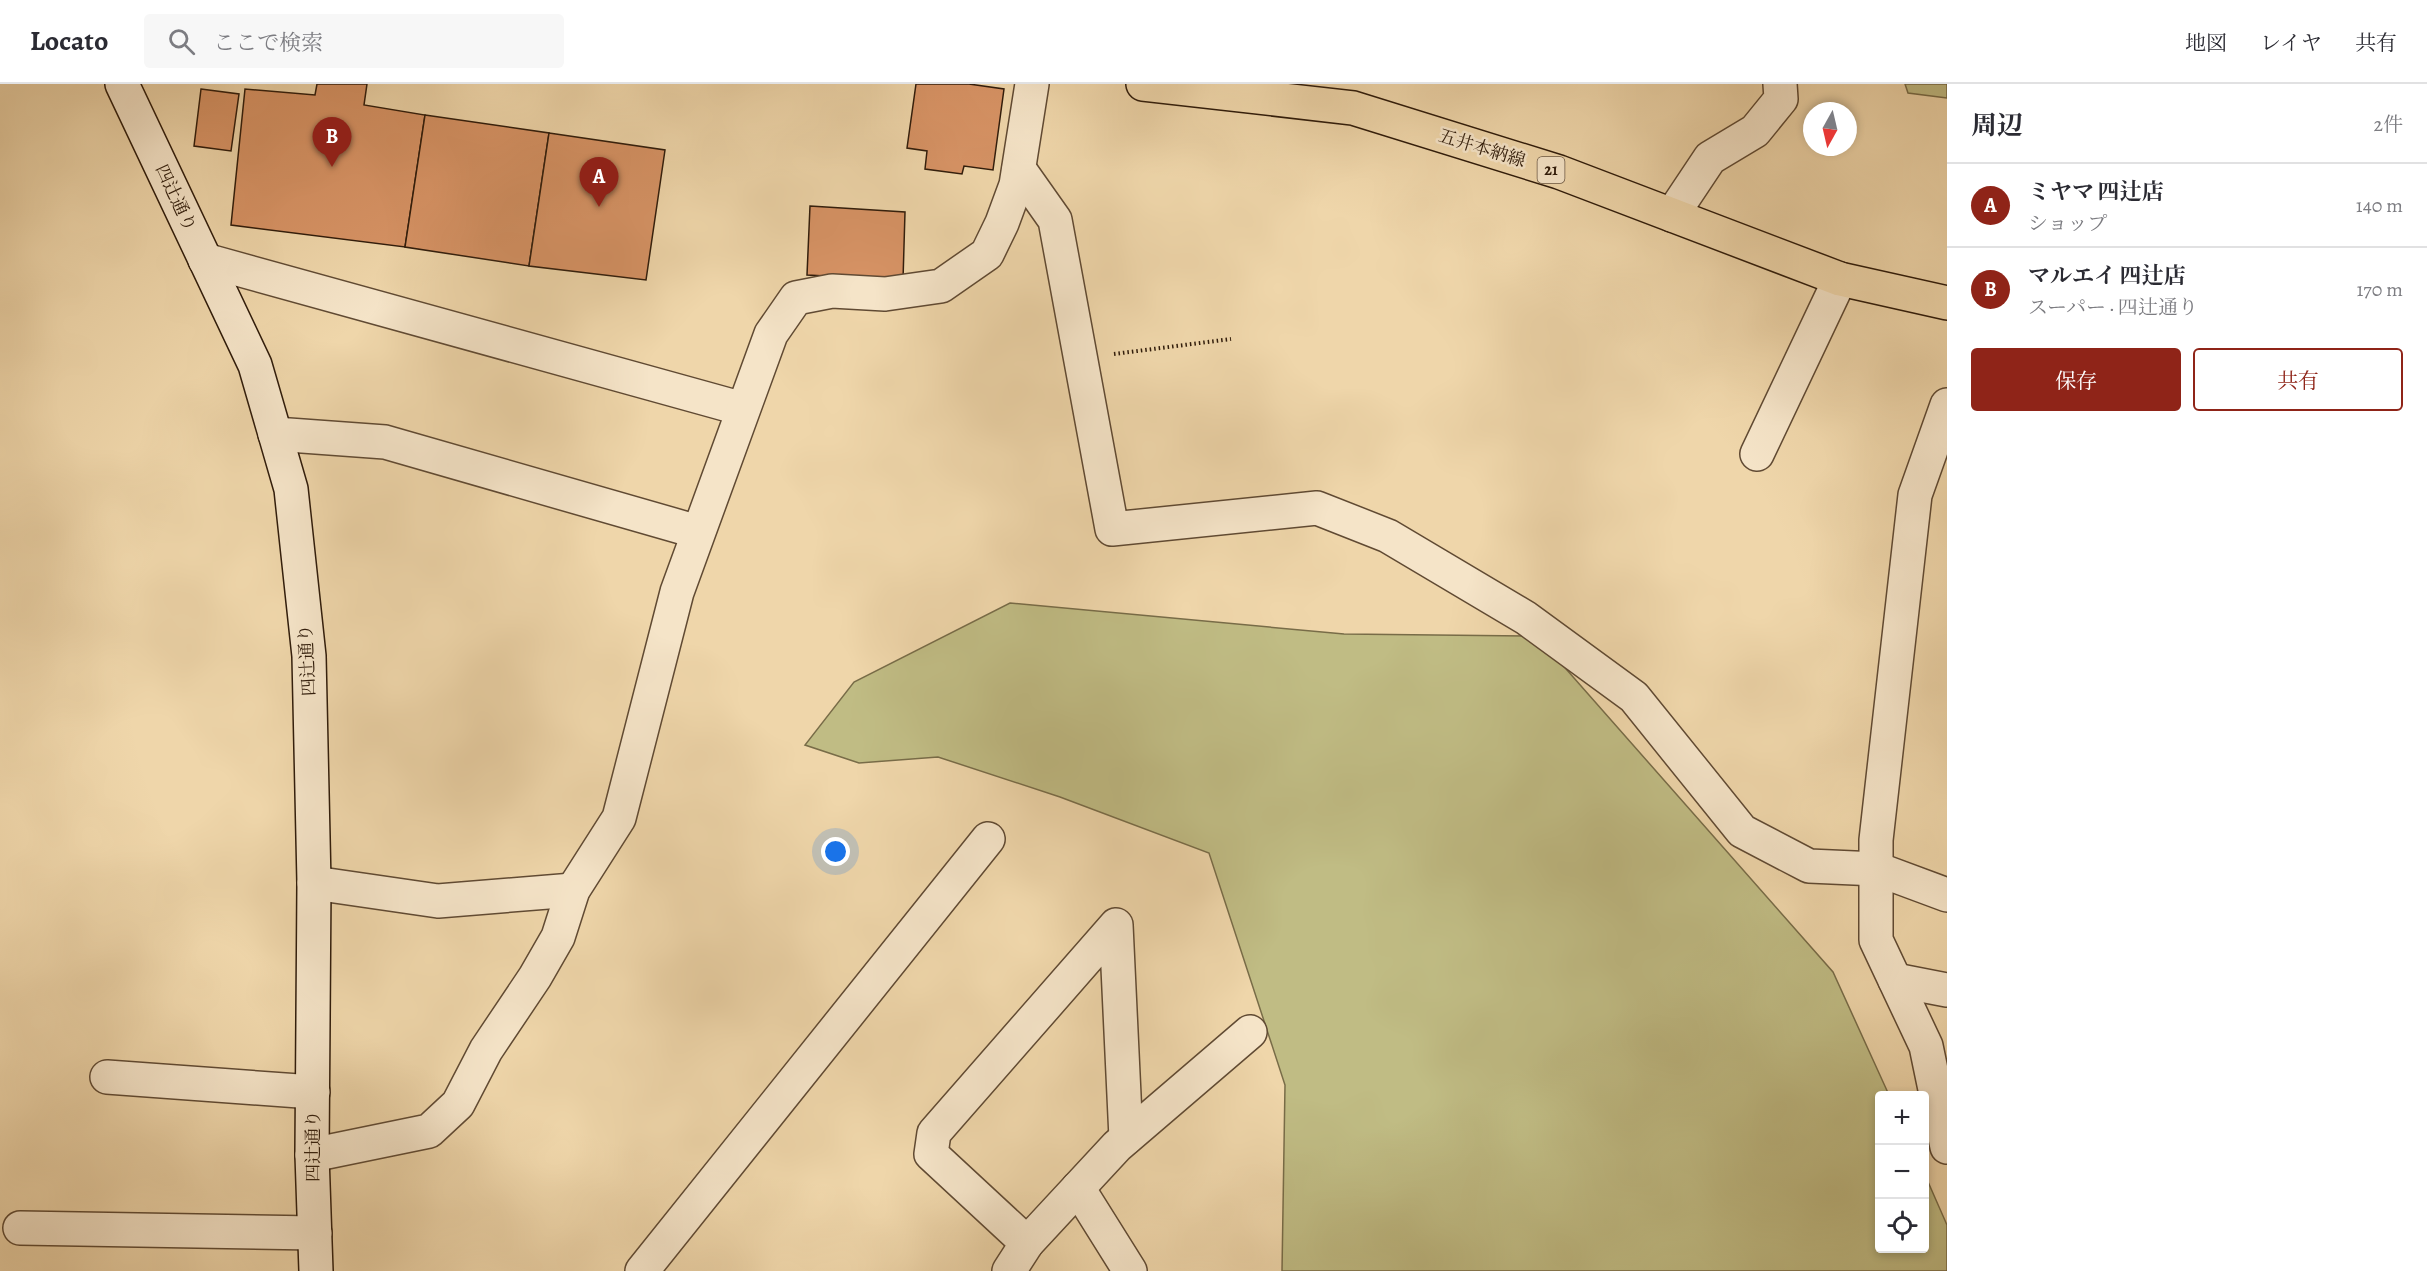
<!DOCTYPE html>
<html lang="ja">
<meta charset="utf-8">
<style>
body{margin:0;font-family:Alegreya,"Noto Serif JP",serif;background:#f7f7f7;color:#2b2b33}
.controls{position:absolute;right:18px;bottom:18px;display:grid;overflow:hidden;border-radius:6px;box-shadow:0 3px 9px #0003}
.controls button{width:54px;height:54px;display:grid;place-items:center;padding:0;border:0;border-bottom:2px solid #e1e1e2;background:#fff;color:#2b2b33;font:30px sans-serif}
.compass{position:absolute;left:1803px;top:18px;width:54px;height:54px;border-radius:50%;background:#fff;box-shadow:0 3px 9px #0003;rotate:188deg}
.you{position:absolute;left:836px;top:768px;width:21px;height:21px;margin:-15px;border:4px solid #fff;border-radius:50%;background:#1a73e8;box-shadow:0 0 0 9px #1a73e833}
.badge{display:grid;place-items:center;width:39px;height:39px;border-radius:50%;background:#8f2418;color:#fff;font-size:20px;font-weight:700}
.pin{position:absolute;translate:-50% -50px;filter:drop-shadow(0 2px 3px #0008)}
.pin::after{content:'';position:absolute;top:32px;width:21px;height:18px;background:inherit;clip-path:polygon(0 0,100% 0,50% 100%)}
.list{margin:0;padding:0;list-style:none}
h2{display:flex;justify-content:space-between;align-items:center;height:78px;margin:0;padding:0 24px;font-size:26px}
h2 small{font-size:20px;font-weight:400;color:#7c7c81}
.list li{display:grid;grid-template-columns:39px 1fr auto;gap:18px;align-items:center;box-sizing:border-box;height:84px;padding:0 24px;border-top:2px solid #e1e1e2}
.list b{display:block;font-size:22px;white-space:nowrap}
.list p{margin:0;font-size:20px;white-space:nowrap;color:#7c7c81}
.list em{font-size:20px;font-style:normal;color:#7c7c81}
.actions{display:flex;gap:12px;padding:18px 24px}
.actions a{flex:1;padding:14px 0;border:2px solid #8f2418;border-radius:6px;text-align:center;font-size:21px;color:#8f2418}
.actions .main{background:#8f2418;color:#fff}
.icon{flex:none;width:33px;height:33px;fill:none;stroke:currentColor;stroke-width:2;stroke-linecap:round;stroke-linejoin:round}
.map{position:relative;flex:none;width:1947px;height:1187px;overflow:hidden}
header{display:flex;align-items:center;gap:36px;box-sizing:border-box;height:84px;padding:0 30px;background:#fff;border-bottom:2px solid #e1e1e2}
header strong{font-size:28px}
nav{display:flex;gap:33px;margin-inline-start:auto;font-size:21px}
.search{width:420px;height:54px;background:#f7f7f7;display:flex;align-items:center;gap:15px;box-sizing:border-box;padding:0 21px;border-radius:6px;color:#7c7c81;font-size:22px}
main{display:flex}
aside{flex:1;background:#fff}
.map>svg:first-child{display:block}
</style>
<header>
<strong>Locato</strong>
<div class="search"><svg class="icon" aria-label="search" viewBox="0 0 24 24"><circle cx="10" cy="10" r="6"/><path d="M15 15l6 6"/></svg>ここで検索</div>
<nav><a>地図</a><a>レイヤ</a><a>共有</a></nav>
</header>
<main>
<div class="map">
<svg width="1947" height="1187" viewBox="0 0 1947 1187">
<rect width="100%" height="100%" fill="#efd6aa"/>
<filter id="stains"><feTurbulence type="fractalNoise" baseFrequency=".00333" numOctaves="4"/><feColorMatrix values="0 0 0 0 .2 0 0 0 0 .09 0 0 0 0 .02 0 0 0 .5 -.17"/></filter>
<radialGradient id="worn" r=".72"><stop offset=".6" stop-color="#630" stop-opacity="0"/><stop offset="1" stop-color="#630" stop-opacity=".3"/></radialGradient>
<!-- green -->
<g fill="#c0bc84" stroke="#786c48" stroke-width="1.5">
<path d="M1905,0H1947V14L1908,9Z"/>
<path d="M1010,519L1344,550L1537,552L1833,888L1889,1011L1880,1012V1164H1924L1925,1091L1947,1141V1187H1282L1285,1001L1209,769L1060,713L938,673L859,679L805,661L854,598Z"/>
</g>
<!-- building -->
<g fill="#d79365" stroke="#301c0b" stroke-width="1.5">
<path d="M317,0H367L364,21L425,31L405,163L231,141L245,5L315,11Z"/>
<path d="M916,0H969L1004,5L993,86L964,82L962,90L925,85L927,67L907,64Z"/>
<path d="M201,5L239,10L231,67L194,62Z"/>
<path d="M425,31L549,49L529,182L405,163Z"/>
<path d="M549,49L665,66L646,196L529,182Z"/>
<path d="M810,122L905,128L903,196L807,191Z"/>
</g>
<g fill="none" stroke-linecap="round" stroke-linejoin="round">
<defs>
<g id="street">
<path d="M1019,85L1055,136L1112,445L1317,424L1388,452L1526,534L1634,613L1742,747L1809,782L1877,785L1947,811"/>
<path d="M1672,131L1710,74L1755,47L1781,15L1780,0"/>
<path d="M205,176L743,325"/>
<path d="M1947,321L1915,411L1876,756V856L1926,962L1947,1063"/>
<path d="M275,350L385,358L698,448"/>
<path d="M1757,370L1840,195"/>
<path d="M314,799L438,817L573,806"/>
<path d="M1895,896L1947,906"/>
<path d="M107,993L313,1008"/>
<path d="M312,1071L429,1047L458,1020L486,966L535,893L558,853L573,806L619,734L677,508L771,250L796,214L832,207L885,210L941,202L987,170L1002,139L1016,101L1032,0"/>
<path d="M1078,1104L1130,1187"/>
<path d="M20,1144L315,1149"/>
<path d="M1027,1159L931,1070L934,1049L1116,841L1126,1054"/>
<path d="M642,1187L988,755"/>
<path d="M1009,1187L1027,1159L1117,1062L1250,948"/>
</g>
<path id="secondary" d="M122,0L255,281L291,405L309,572L314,799L312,1071L316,1187"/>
<path id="primary" d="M1143,0L1353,24L1559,88L1840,195L1947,219"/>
</defs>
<!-- street casing -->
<use href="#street" stroke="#604a33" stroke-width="36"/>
<!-- secondary casing -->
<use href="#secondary" stroke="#301c0b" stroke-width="36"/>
<!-- primary casing -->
<use href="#primary" stroke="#301c0b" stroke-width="36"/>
<!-- path -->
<path stroke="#301c0b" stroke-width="4" stroke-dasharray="1.5 3" stroke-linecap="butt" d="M1114,270L1231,255"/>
<!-- street -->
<use href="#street" stroke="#f5e4c8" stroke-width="33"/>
<!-- secondary -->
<use href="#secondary" stroke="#f5e4c8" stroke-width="33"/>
<!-- primary -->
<use href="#primary" stroke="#efd6aa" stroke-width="33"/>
</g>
<g text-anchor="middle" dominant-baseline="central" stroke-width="5" stroke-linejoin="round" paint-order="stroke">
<!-- shield labels -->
<rect fill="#f5e4c8" stroke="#6b5844" stroke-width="1.5" x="1537.5" y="73" width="27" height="26" rx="4.5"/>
<g font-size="16" font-weight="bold" fill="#301c0b">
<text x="1551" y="86">21</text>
</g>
<!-- street labels -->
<g font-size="18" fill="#301c0b" stroke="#f5e4c8">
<text transform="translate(1482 64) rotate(17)">五井本納線</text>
<text transform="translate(176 114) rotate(65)">四辻通り</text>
<text transform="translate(307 576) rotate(-93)">四辻通り</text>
<text transform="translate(313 1062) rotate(-90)">四辻通り</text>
</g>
</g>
<rect width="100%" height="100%" filter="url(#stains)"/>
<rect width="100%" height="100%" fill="url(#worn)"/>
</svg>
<div class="controls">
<button>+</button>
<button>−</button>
<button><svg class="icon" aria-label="locate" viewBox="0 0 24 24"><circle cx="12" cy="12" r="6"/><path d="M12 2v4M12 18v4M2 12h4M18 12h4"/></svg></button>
</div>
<svg class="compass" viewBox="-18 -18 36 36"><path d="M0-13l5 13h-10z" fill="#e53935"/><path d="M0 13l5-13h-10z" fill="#7c7c81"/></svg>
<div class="you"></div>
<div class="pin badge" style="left:599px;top:123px">A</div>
<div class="pin badge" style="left:332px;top:83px">B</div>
</div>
<aside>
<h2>周辺<small>2件</small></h2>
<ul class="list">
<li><span class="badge">A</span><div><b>ミヤマ 四辻店</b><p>ショップ</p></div><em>140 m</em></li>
<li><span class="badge">B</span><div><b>マルエイ 四辻店</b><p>スーパー · 四辻通り</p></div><em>170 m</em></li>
</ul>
<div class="actions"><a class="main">保存</a><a>共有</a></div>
</aside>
</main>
